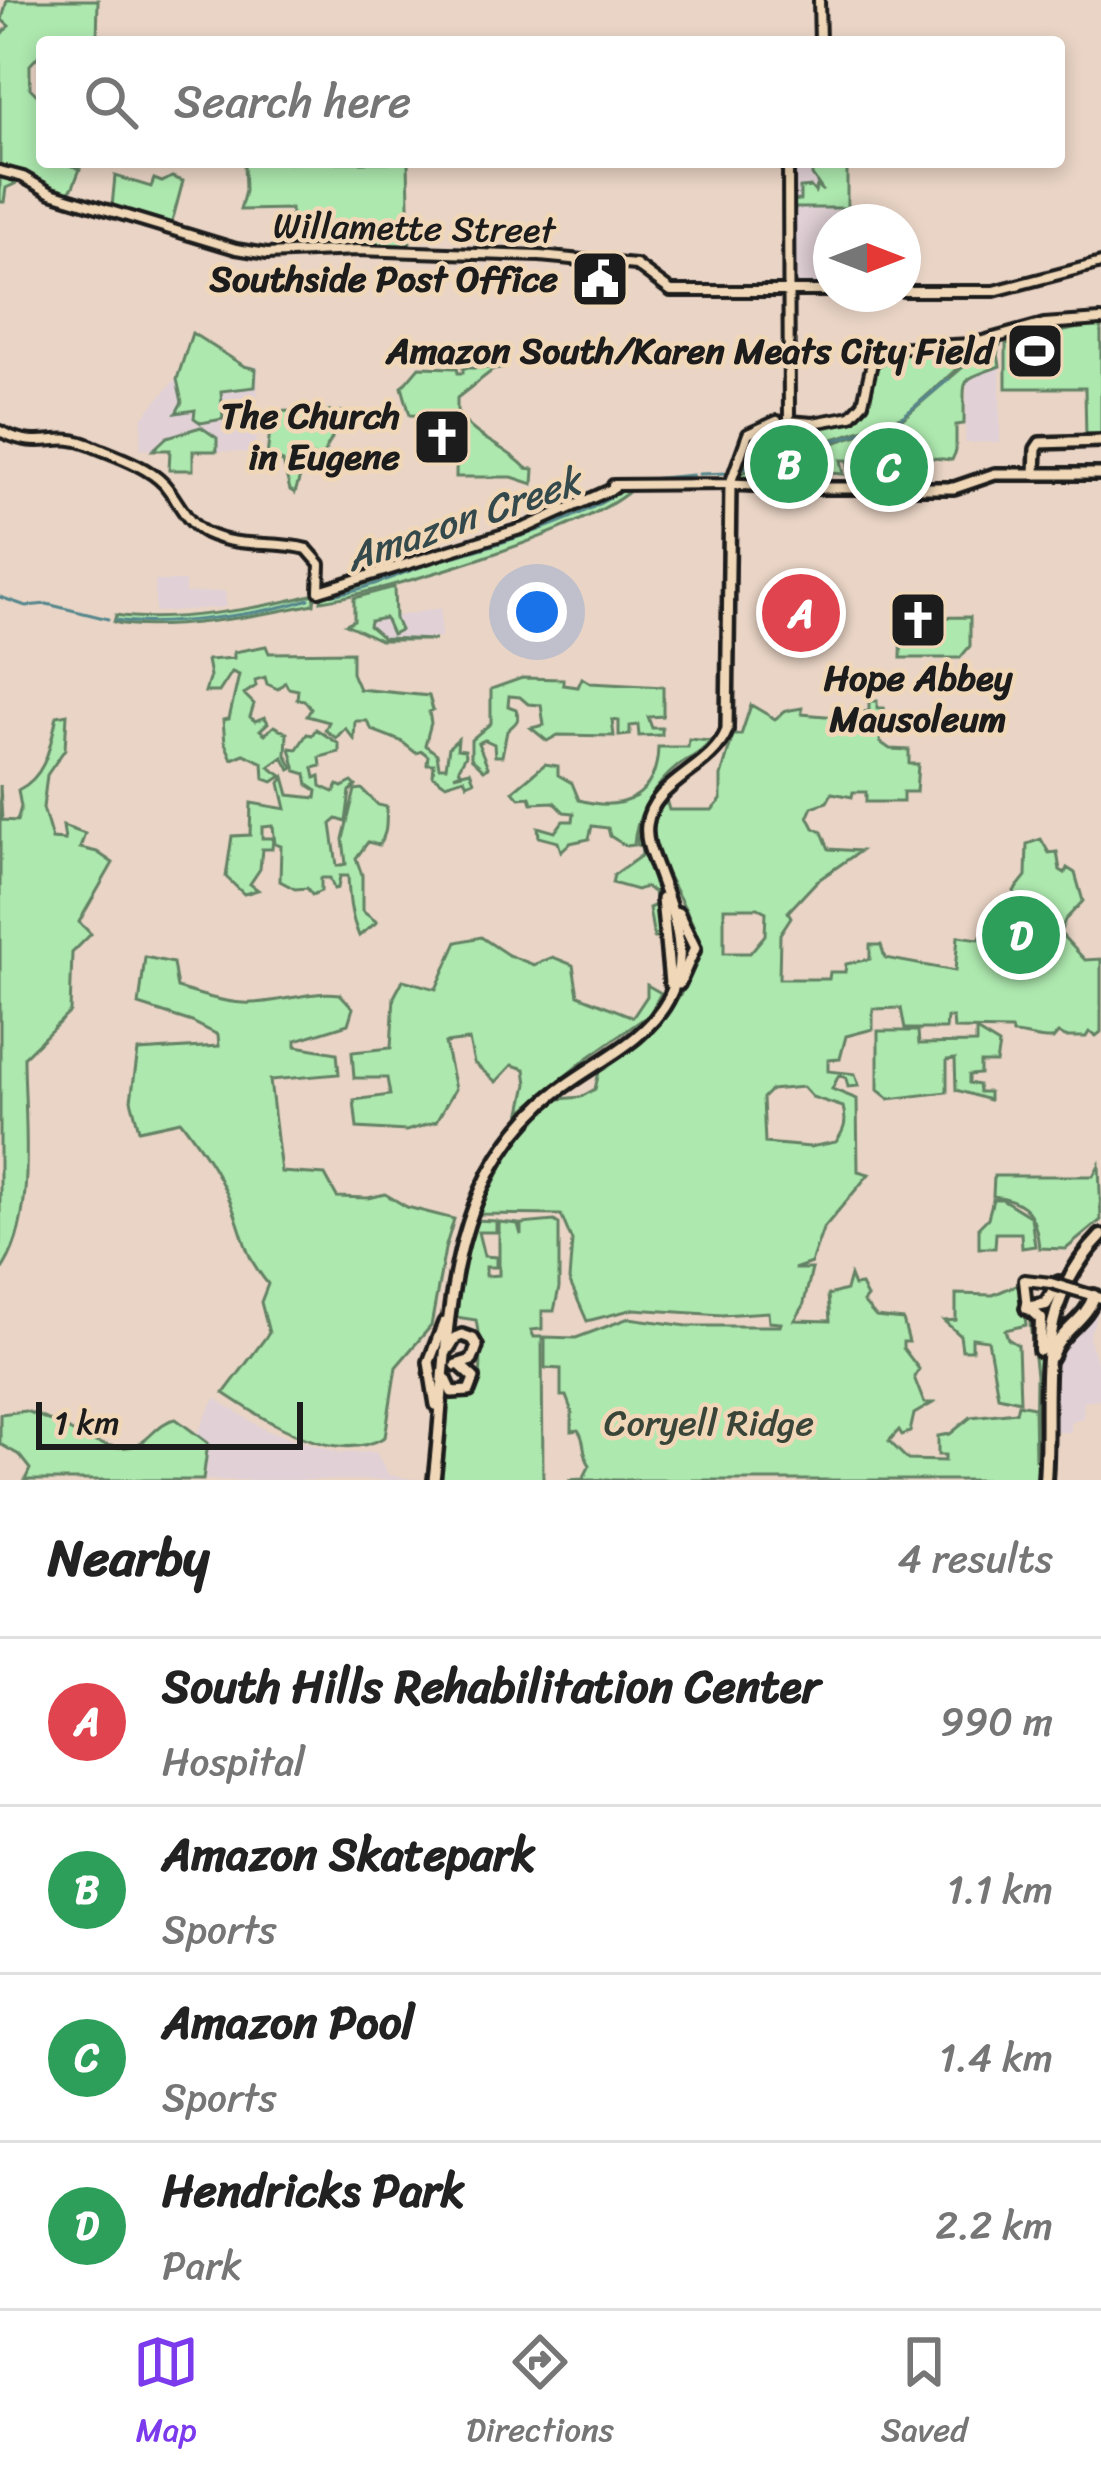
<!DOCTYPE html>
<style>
body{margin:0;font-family:Sriracha,sans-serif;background:#f6f6f6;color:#222}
.compass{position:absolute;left:813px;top:204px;width:108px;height:108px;border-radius:50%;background:#fff;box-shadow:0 6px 18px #0003;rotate:90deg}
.scale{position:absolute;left:36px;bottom:30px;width:267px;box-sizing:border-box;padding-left:12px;border:6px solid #1c1c1c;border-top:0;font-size:33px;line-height:42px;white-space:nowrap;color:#1c1c1c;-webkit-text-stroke:9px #efd7b7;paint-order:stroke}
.you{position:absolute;left:537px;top:612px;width:42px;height:42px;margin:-30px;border:9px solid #fff;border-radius:50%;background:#1a73e8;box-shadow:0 0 0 18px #1a73e833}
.badge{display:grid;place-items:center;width:78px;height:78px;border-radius:50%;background:#7c3aed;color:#fff;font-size:39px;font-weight:700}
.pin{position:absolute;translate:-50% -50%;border:6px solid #fff;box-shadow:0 3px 12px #0006}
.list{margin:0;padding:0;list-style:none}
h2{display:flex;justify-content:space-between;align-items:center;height:156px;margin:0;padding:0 48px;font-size:51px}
h2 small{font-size:39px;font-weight:400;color:#767676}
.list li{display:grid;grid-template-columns:78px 1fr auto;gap:36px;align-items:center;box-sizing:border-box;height:168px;padding:0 48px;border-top:3px solid #e0e0e0}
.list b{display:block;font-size:45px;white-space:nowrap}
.list p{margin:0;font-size:39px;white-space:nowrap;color:#767676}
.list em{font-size:39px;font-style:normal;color:#767676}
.icon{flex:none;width:66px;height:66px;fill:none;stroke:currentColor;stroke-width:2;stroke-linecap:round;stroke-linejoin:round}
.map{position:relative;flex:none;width:1101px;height:1480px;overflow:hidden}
.search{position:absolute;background:#fff;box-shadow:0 6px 18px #0003;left:36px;right:36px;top:36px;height:132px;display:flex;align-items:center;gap:30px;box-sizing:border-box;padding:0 42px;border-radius:12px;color:#767676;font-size:45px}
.sheet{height:828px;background:#fff}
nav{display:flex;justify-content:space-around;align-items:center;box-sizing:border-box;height:168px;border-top:3px solid #e0e0e0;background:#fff;font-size:33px;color:#767676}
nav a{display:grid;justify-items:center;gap:6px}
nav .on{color:#7c3aed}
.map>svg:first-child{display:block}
</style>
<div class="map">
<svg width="1101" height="1480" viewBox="0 0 1101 1480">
<rect width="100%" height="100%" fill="#e9d4c5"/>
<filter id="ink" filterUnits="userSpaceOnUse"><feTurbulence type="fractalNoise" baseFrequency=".00833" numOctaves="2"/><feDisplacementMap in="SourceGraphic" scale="24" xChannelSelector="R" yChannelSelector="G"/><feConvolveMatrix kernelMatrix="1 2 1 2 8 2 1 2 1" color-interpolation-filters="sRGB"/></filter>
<g filter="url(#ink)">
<!-- built -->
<g fill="#e1d1d6">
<path d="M791,162H847V222H831V288L792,287Z"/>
<path d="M192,332L243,364L258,367L256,453L217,451V438L167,437L153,450L140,449L142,418L179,375Z"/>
<path d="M1000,366V442L965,443L967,381L975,372Z"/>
<path d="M155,581H185V593L225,591L226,607L155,612Z"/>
<path d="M441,608V638L385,639L369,625L370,621Z"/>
<path d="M1095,1300L1101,1303L1089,1337L1100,1371V1399L1084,1401L1083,1418L1071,1421V1432H1051L1053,1357Z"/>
<path d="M215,1398L265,1430L341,1453L376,1452L389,1475L419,1480H187L198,1432Z"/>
</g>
<!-- green -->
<g fill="#ade8ae" stroke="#648265" stroke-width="3" fill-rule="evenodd">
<path d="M7,0H98L97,42H42V52L30,65V88L42,100L40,158L42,162H63L80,169L73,187L64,196L20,175L21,181L6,188L4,202H0V37L9,26L2,20Z"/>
<path d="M244,162H408L410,248L292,253L291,209L240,210L245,191Z"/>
<path d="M791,162H795L792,172L793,201L800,200V188L811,187L815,192L817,186L823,191L812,175V162H847V208H791Z"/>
<path d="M115,176L151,187L154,179L162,182L172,177L183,181L171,226L112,207Z"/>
<path d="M1101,323V439H1086L1085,388H1006V344Z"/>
<path d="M192,333L244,366L256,369L255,387L221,391L223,419L201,423L194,418L195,410L176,413L182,402L177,379Z"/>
<path d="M1001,339L971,356L904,416L791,453L798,455L900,421L984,349L1001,344L997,348L1000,366C957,383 965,373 964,424L956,425V451L952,460L902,455L901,476L878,473L864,478L860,466H848V460H841L844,474L818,472L814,484H794L792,466L788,467L786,462L777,469L785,468L787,475L784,479L733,482L735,475L760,466L748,477L766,473L786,455L736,469L749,435L769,424L785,423L784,432L789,438L809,437L814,424L843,421L856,415L871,368L886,352Z"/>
<path d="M419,367L457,368L458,373H463V368H506L493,370L457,398V412C477,441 505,445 526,468L534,469L533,484L512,477H456L457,416L410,415L402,387Z"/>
<path d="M272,411L348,412L332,416V438L320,460L312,456L305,461L295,493L290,490L283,462L267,457Z"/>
<path d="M201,427L217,438V451H193V470H169L170,450H153L167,437Z"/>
<path d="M611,490H631C583,532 388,591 321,601L323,592L538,525L605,497Z"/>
<path d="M394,587L395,619L400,630L392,634L385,618L370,621L369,626L383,638L435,640H380L346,624L354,620V598Z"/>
<path d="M315,594L314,604C269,614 156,634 114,622L116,615C168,624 264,608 315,594Z"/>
<path d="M970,617V646L960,658H901L902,618Z"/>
<path d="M266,646L269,653L352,652V673L359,689L429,696L433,710L429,712L431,723L425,745L437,754L439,767H446L449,747L458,739L457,749L465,750L466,755L459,768L461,772L454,775L470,771L474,781L467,784L464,778L445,784L433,776L434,764H427L428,756L422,751L416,753L401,741L372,730L367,721H355L354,739L345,728L336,738L325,730L329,722L307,716L311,709L304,700L297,699L298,690L288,688L285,682L278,689L267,684L265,677L255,680L256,686L244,694L254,704L250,717L255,721L265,717L268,723L260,730L265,734L274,726L287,733L286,755L293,768L290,770L283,757L269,767L282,776L273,782L264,779L263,763L244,754L232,759L225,743L223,720L229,719L239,675L232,672L219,692H205L210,676L207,660L234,658V652Z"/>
<path d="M582,678L590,683L663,687V716L648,717L652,728H662V735L639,736L638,725L630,726V735L619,736V721L612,720L614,736L558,735L547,741L531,728L544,725L541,705L528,704L520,697L509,696L508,706L516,709C521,722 515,723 507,731L502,756H495L494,744L485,740L478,743L488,767L484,770L471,758V740L491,723V689L522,678L563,679V685L578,687Z"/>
<path d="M869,701H877V708H884L885,719L891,720V732H881L880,742L890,749L909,750V764H918L916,792H903V802H866V792H853L852,797L832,793L827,802L812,807L808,816L814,828L822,832L829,849L860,851L817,881L788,912L791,917L780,934L779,979H829L830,972H845L846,964L870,959V945H881L885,958L955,971L958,936L979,939L1016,896L1014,891L1026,876L1027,844L1041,839L1049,853L1057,852L1060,870L1065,873L1067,868L1075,873L1083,901L1065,920L1060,933L1085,960L1101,959V1032L1096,1036L1089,1032L1086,1037H1065L1058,1033L1053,1039C1037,1040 1027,1034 1013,1034L1011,1030L954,1029L953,1018H947L946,1029H905L901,1008L873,1009V1029L846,1036L840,1059L828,1060V1071L855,1074L859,1086L848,1087L846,1078L839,1075L832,1089L857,1099L858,1171L869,1174L823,1229L811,1263L794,1269H812L803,1307L795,1320L830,1321L828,1295L846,1290L850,1276L854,1286L861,1285L867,1297L863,1302L876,1317L903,1320L909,1342H903V1348L919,1369L914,1377L924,1403H933L914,1414L910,1432L902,1435L899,1430L889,1441L908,1460L945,1461V1455H938V1436L950,1434L971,1417L1016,1412L1018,1404L1034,1407L1035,1460L1036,1375L1029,1314L1040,1322L1038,1480H568L583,1479L590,1465C581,1453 587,1441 578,1430L572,1431V1412L566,1396H561V1369L545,1368V1337L576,1338L629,1318L687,1326H780L781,1323L769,1322L768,1312L722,1315L634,1309L587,1321L569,1280L572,1241L561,1215L477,1214L520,1133L559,1099L581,1097L595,1089L600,1068C614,1061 629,1053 641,1043C662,1026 706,965 698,938C688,901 636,844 659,807L667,803L669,810H712L721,800V776L733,735H741L751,705L775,719L785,711L802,708V714L861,719L862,712L869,711ZM724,908H758L766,912L765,935L750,953H724ZM803,1087L812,1097L843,1107C847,1122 845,1129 836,1142L810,1147L765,1143L763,1098L771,1090Z"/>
<path d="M67,714L65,749L47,775L43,808L52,839L65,840L63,826L85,834L80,848L97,852L113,863L79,922L91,934L72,953L70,1012L24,1057C24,1119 38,1222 0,1272V785L2,820L17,821L21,807L18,790C47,776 50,745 57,716Z"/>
<path d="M316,729L339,744V752L320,757L321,766L313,768L315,778L320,776L321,786L334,792L338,785L342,787L352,782L356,786L350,791L346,822L337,819L331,824L337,866L346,864L343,839L355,790L362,789L378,805L387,807C385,822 389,831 379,845L368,842L356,858L362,875V911L377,922L359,936C350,914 349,898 348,876H340L338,888L334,889L330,878H321V891L312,895L307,888L295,889L280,881L281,846L275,844L273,826L262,827V838H273L272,849H262L260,869L250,884L258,890L244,894L226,877L232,836L250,835L251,803L286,809L280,783L284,777L289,795L316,798L317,791L308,785L306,774L296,771L290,748L297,749L307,734L312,735Z"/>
<path d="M689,739L710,741C702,753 690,757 678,766C656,783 635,816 634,845L626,846L610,836L608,828L592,826L589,839L570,843L561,851L558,842L539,837L538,827L555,832L563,821H573L574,813L564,812L554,802L532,803L530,797L519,798L513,791L545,764L558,766V775L572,783L579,800C625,813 657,795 658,747H688Z"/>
<path d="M638,830L663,911L665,946L660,947L659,938H654L649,908L656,905L654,892L645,887L637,890L612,883L614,875L642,855L641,846L637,845Z"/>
<path d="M481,937L508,955L534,965L553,957L573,965L578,995L633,1017L647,996V985L661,993L649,1015L586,1059L521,1112L527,1084L525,1069L512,1065L496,1082L474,1063L469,1040L445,1043L455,1089L436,1122L406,1131L357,1128L354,1100L390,1095L387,1078H354L352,1052L391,1048L394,997L403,980L436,989L457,942Z"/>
<path d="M145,957L173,963L177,988C198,994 221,1002 243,1003C276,1005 306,990 340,994L353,1008L348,1024L296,1040V1046L337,1053L339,1074L270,1080L281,1172L325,1175L337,1197L368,1198L385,1194L407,1207L454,1219L445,1249L431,1326L396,1367L385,1437C334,1467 265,1420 224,1393L269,1333L261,1302L268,1284C245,1255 247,1247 235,1214C223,1179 203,1150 181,1121L139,1130L131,1100L138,1051L219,1046L218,1035L192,1022L139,1005Z"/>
<path d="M878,1031H918L919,1044L976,1043V1031L999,1045L996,1063H980V1074L969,1075V1083L978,1085L979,1092H989V1100L956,1090L955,1059L947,1060V1092L889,1099L878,1090Z"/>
<path d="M1099,1165L1101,1220L1066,1249L1039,1248C1036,1216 1028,1200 993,1196L994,1176H1093Z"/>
<path d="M993,1199H1002L1031,1217L1035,1246L1022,1248L1021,1233H996L995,1248H979V1227L988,1218Z"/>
<path d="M474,1220L496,1221V1232H478L484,1256L496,1257V1267H486V1276L499,1275V1222L518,1224L521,1235V1224L554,1221L559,1224V1288L554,1311H542V1329L531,1330L534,1337H542L543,1480H440L447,1393C492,1408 481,1347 476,1320L456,1317L459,1274Z"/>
<path d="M1021,1283L1026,1325L1005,1330L1008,1339L1018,1345L1020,1401L998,1396L988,1340L972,1338V1350H962L960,1335L944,1321L956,1320V1294L993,1295Z"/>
<path d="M25,1411C59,1420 92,1450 127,1447C149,1446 155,1422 176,1419L208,1443L203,1480H25L30,1469L19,1455L0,1444V1414Z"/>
</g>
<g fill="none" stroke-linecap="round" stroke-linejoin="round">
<!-- stream -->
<g stroke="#57878d" stroke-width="3">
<path d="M792,453L896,422L949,379"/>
<path d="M737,471L787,454"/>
<path d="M699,474L728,473"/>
<path d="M637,480L693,475"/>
<path d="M323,595C362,594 401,572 438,561C495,545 572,524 621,491"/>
<path d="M0,597L26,606L47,604L108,619"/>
<path d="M116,620C160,628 266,614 309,599"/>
</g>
<defs>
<g id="secondary">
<path d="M819,0L820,42"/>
<path d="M788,162L789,421"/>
<path d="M0,171L23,177L51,193L236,249L267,254L357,250L540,256L636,265L671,291H831"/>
<path d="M903,291H994L1101,263"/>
<path d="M789,421L813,423L851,416L863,403L872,363L893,348L972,344L1044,324L1101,320"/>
<path d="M0,431C42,453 56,430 90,445C113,455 146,465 164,484C179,501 185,522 206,533C240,549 274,540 307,549L320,564L319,591L527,527L614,488"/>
<path d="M613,485L730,484L748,434L777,421"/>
<path d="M1074,1290L1101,1298"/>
<path d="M1027,1308L1024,1280L1051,1283"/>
</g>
<g id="primary">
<path d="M1035,474L1036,449L1040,443L1101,441"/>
<path d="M795,488H954L995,474H1101"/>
<path d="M662,899L670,983"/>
<path d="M678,913L695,948L679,984"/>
<path d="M449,1348L455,1338L462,1335L473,1339L477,1346L472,1360L456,1365"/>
<path d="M446,1379L452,1392L469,1391L474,1378L461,1366"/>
<path d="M436,1405L429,1362L444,1323"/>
<path d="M434,1480C450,1349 437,1202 542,1104C581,1067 642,1048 668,1000C692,954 673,914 657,869C652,855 645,841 647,825C652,781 712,770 727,730L730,484L800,487"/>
</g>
<g id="highway">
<path d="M1027,1308L1046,1304L1059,1283"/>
<path d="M1030,1309L1041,1319L1040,1350"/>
<path d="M1051,1356C1060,1330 1086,1321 1094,1296"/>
<path d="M1045,1480C1052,1388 1029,1310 1101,1236"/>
</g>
</defs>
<!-- secondary casing -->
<use href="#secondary" stroke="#1c1c1c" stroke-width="16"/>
<!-- primary casing -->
<use href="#primary" stroke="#1c1c1c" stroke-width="18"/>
<!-- highway casing -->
<use href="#highway" stroke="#1c1c1c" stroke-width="20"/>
<!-- secondary -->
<use href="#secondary" stroke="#efd7b7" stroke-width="8"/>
<!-- primary -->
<use href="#primary" stroke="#efd7b7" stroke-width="9"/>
<!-- highway -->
<use href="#highway" stroke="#efd7b7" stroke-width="10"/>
<defs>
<path id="secondary-bridge" d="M1051,1283L1074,1290"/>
</defs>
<!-- secondary-bridge casing -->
<use href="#secondary-bridge" stroke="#1c1c1c" stroke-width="16" stroke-linecap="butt"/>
<!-- secondary-bridge -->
<use href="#secondary-bridge" stroke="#efd7b7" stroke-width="8"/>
</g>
</g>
<!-- icons -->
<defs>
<symbol id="civic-square" viewBox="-11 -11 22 22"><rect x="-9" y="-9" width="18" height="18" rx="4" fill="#1c1c1c" stroke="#efd7b7"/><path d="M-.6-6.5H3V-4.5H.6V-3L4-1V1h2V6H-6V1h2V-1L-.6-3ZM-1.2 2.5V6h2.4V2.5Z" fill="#fff"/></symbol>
<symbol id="stadium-square" viewBox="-11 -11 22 22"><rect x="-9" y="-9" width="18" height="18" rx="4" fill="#1c1c1c" stroke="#efd7b7"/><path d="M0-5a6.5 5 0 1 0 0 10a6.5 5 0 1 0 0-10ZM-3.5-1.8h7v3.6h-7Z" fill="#fff"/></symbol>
<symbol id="church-square" viewBox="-11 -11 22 22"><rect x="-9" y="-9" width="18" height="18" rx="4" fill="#1c1c1c" stroke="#efd7b7"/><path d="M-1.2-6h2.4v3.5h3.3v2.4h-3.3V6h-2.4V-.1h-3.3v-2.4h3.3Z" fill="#fff"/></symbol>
</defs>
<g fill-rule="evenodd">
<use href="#civic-square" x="567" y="246" width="66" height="66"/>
<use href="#stadium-square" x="1002" y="318" width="66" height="66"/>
<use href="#church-square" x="409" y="404" width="66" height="66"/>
<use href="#church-square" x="885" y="587" width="66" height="66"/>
</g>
<g text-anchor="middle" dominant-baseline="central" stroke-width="9" stroke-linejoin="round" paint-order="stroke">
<!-- street labels -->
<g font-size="36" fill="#1c1c1c" stroke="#efd7b7">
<text transform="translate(414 228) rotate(1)">Willamette Street</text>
</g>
<!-- poi labels -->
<g font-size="36" font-weight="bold" fill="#1c1c1c" stroke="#efd7b7" text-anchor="end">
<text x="558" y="279">Southside Post Office</text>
<text x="993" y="351">Amazon South/Karen Meats City Field</text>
<text x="400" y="416">The Church<tspan x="400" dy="41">in Eugene</tspan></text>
<text x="918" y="678" text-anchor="middle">Hope Abbey<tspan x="918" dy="41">Mausoleum</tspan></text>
</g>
<!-- park labels -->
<g font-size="36" fill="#394539" stroke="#efd7b7">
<text x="709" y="1423">Coryell Ridge</text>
</g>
<!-- water labels -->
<g font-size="39" font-style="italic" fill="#34494b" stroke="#efd7b7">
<text transform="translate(463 519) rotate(-19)">Amazon Creek</text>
</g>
</g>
</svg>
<svg class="compass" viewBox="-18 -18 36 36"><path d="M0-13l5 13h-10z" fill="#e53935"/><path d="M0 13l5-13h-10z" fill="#767676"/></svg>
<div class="scale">1 km</div>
<div class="you"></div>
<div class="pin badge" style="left:801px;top:613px;background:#e0444e">A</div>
<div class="pin badge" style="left:789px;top:464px;background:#2e9e5b">B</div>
<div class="pin badge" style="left:889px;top:467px;background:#2e9e5b">C</div>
<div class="pin badge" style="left:1021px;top:935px;background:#2e9e5b">D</div>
<div class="search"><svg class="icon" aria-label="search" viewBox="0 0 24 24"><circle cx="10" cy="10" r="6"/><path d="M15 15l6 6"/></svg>Search here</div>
</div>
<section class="sheet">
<h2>Nearby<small>4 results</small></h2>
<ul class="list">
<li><span class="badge" style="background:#e0444e">A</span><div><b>South Hills Rehabilitation Center</b><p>Hospital</p></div><em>990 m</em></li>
<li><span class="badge" style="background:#2e9e5b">B</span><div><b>Amazon Skatepark</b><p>Sports</p></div><em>1.1 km</em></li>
<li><span class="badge" style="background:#2e9e5b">C</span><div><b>Amazon Pool</b><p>Sports</p></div><em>1.4 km</em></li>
<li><span class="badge" style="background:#2e9e5b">D</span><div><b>Hendricks Park</b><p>Park</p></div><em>2.2 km</em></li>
</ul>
</section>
<nav>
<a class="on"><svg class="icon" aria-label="map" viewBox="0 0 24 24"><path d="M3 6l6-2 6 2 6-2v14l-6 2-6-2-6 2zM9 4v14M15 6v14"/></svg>Map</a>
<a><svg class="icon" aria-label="directions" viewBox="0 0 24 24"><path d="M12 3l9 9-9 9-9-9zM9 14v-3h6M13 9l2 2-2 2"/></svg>Directions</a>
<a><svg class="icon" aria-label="saved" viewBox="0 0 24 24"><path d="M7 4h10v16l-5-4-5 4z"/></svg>Saved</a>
</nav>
